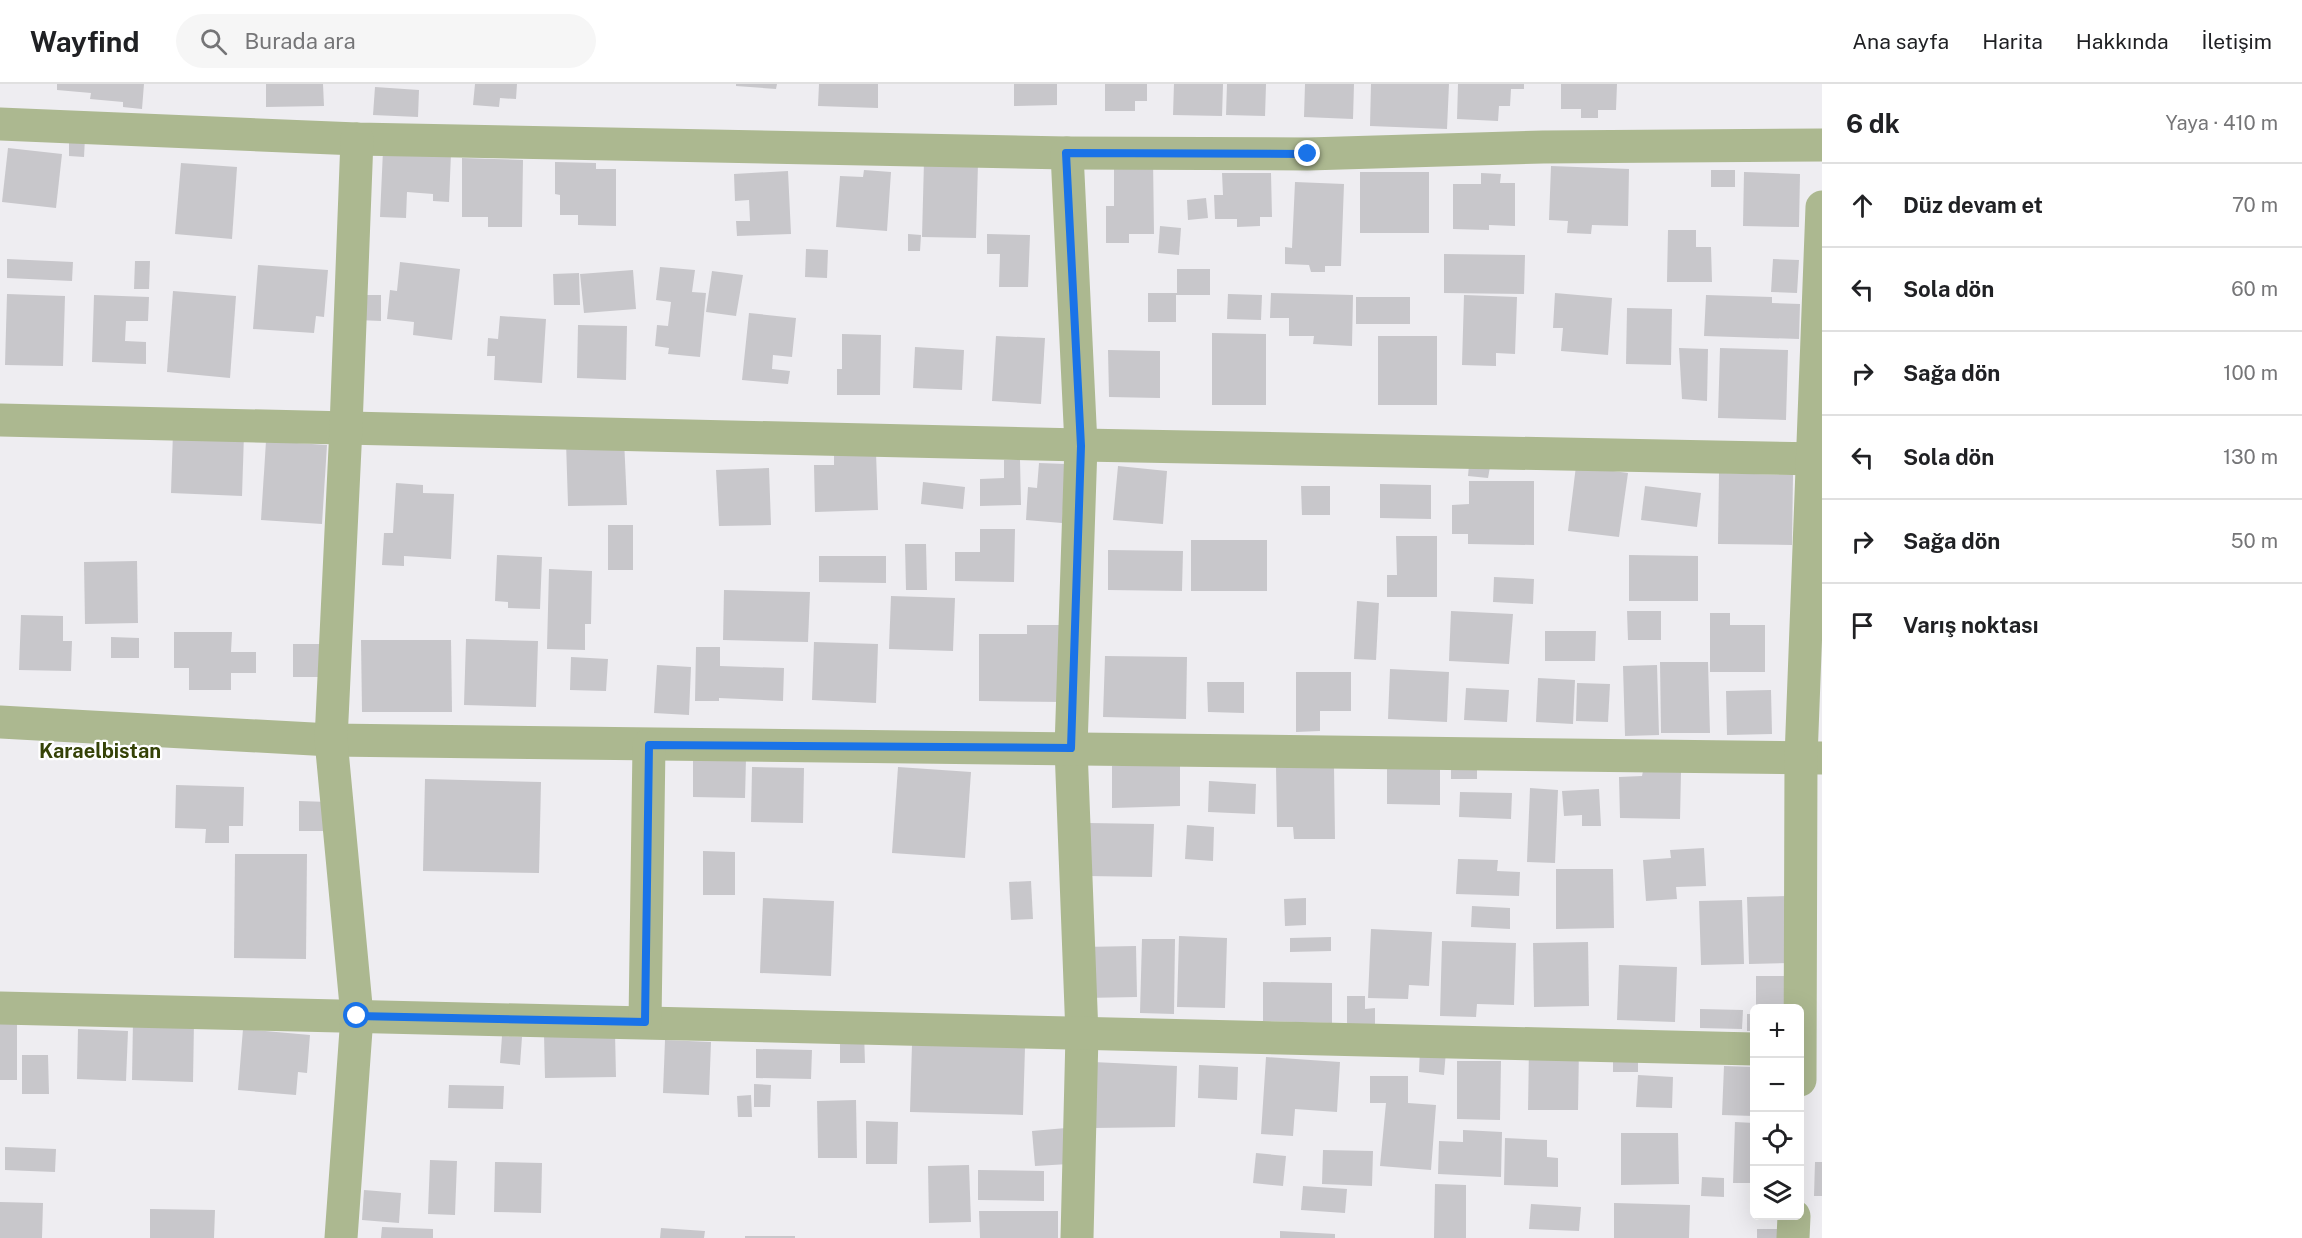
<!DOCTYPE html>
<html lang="tr">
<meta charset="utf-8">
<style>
body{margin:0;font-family:"Public Sans",sans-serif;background:#f6f6f6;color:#202124}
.controls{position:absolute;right:18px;bottom:18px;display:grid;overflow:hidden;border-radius:9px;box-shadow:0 6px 24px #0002}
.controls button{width:54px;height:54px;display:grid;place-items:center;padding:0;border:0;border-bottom:2px solid #e0e0e0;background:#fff;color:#202124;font:30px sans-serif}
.stop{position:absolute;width:18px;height:18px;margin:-14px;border:4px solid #1a73e8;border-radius:50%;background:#fff}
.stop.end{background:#1a73e8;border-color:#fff;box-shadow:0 2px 6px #0008}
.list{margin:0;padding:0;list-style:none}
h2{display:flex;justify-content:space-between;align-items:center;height:78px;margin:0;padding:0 24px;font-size:26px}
h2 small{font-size:20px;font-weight:400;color:#757577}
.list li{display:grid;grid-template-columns:39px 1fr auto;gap:18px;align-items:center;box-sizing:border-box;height:84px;padding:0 24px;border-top:2px solid #e0e0e0}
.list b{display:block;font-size:22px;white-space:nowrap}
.list em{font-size:20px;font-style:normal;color:#757577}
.icon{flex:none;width:33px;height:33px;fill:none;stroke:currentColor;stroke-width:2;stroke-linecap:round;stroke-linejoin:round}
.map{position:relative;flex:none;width:1822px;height:1154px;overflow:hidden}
header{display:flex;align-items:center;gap:36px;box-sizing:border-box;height:84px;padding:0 30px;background:#fff;border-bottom:2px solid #e0e0e0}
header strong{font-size:28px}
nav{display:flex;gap:33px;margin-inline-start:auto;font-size:21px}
.search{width:420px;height:54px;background:#f6f6f6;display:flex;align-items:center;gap:15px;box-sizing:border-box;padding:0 21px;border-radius:33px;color:#757577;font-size:22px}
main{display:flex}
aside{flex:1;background:#fff}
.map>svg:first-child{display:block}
</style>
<header>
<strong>Wayfind</strong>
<div class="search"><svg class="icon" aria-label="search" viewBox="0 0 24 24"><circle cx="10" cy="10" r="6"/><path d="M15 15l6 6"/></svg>Burada ara</div>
<nav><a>Ana sayfa</a><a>Harita</a><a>Hakkında</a><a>İletişim</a></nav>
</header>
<main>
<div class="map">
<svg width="1822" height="1154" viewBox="0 0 1822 1154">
<rect width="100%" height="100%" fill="#eeedf1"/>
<!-- building -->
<g fill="#c8c7cb">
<path d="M57,0H144L142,25L123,23V18L90,15L91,9L57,6Z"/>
<path d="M266,0H323L324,22L266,23Z"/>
<path d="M475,0H517L516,15L500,14L499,23L473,21Z"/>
<path d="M736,0H777L776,5L736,2Z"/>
<path d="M819,0H878V24L818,22Z"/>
<path d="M1014,0H1057V21L1014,22Z"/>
<path d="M1105,0H1147V17H1135V27H1105Z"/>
<path d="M1174,0H1223L1222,32L1173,31Z"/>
<path d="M1227,0H1266L1265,32L1226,31Z"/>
<path d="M1305,0H1354L1353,35L1304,33Z"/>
<path d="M1371,0H1449L1447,45L1370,42Z"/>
<path d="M1458,0H1524V5H1511L1510,22H1499L1498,37L1457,35Z"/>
<path d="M1561,0H1617L1616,26H1598V34H1581V25H1561Z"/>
<path d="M375,3L419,6L418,33L373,31Z"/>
<path d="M69,53L85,54L84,73L69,72Z"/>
<path d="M8,64L62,70L56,124L2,118Z"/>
<path d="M383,66L451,69L449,118L433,117V110L407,108L406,134L380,133Z"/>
<path d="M462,74L523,76L522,143H488V133H462Z"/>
<path d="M1153,74L1154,150H1129V159H1106V122H1114V75Z"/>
<path d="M924,77L978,79L976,154L922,153Z"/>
<path d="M555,78L596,79V85H616V142L578,141V131H560V111L555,110Z"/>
<path d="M181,79L237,83L232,155L175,150Z"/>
<path d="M1551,82L1629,85L1628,142L1592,141L1591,150L1567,149L1568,137L1549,136Z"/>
<path d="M864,86L891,88L887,147L836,143L840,92L863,93Z"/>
<rect x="1711" y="86" width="24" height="17"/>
<path d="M788,87L791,150L737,152L736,137H750L749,116L735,117L734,90Z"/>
<rect x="1360" y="88" width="69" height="61"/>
<path d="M1744,88L1800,90L1799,143L1743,142Z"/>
<path d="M1222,89H1271L1272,133H1260V142L1237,143V135H1215L1214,111H1223Z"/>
<path d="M1481,89L1501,90L1500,99H1515V142L1489,141V146L1453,145V100H1481Z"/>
<path d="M1295,98L1344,100L1341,182H1325V188H1311L1309,181L1285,180V163L1292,164Z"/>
<path d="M1206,114L1208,134L1188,136L1187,116Z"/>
<path d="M1160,142L1181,144L1179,171L1158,169Z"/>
<path d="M1668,146H1696V163H1711L1712,198H1667Z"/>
<path d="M908,150L921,151L920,167H908Z"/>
<path d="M987,150L1030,151L1028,203H999L1000,170H987Z"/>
<path d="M806,165L828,166L827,194L805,193Z"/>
<path d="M1444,170L1525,171L1524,210L1444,209Z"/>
<path d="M7,175L73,178L72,197L7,194Z"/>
<path d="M1773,175L1799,176L1797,209L1771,208Z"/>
<path d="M135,177H150L149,205H134Z"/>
<path d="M400,178L460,185L452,256L413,251L414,238L387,235L390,206L397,207Z"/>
<path d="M258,181L328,186L324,233L316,232L314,249L253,245Z"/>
<path d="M660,183L695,186L692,208L706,209L700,273L668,270L669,264L655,262L657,241L668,242L671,218L656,216Z"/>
<path d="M1177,185H1210V211H1176V238H1148V209H1177Z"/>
<path d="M633,186L636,225L584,229L580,190Z"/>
<path d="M712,187L743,191L736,232L706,228Z"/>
<path d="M579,189L580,221H554L553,190Z"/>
<path d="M173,207L236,212L230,294L167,288Z"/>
<path d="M1271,209L1353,211L1352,262L1313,260L1314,252H1289V234H1270Z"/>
<path d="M1555,209L1612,214L1608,271L1561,267L1563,244H1553Z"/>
<path d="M7,210L65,212L63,282L5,281Z"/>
<path d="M1228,210L1262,211L1261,236L1227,235Z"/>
<path d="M94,211L149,213L148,237H126L125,257L146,258V280L92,278Z"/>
<path d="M359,211H381V237L358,236Z"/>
<path d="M1464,211L1517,213L1515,270L1496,269V282L1462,281Z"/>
<path d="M1706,211L1772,213V219L1800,220L1799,255L1704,252Z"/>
<rect x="1356" y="213" width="54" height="27"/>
<path d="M1627,224L1672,225L1671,281L1626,280Z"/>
<path d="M749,229L796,234L792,273L773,271L772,285L790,287L788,300L742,296Z"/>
<path d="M500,232L546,235L542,299L494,296L495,272H487L488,254L498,255Z"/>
<path d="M578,241L627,242L626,296L577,294Z"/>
<path d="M1212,249L1266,250V321H1212Z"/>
<path d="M842,250L881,251L880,311H837V285H842Z"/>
<path d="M996,252L1045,254L1041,320L992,317Z"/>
<rect x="1378" y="252" width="59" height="69"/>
<path d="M915,263L964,266L962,306L913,304Z"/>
<path d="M1679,264L1708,265L1707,317L1682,315Z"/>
<path d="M1720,264L1788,266L1786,336L1718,334Z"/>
<path d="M1108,266L1160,267V314L1109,313Z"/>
<path d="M173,348L244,350L242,412L171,409Z"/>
<path d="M624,355L627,421L568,422L566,357Z"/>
<path d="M266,357L327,361L322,440L261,436Z"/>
<path d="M876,368L878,426L815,428L814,381H834V369Z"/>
<path d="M1004,376H1020L1021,421L980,422V395L1004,394Z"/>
<path d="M1039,379L1066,380L1062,439L1026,436L1028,403L1037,404Z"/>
<path d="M1469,381L1490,383L1488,394L1468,392Z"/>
<path d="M1118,382L1167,387L1163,440L1113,436Z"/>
<path d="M1576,382L1628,389L1619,453L1568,447Z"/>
<path d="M769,384L771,441L719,442L716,386Z"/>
<path d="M1719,389L1793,391L1792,461L1718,460Z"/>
<path d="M1469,397H1534V461L1468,460V450H1452V421L1469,420Z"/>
<path d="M923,398L965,403L963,425L921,420Z"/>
<path d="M396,399L423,401V409L454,410L451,475L404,472V482L382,481L384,449H393Z"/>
<path d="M1380,400L1431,401V435L1380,434Z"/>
<path d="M1301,402H1330V431H1302Z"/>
<path d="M1645,402L1701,409L1697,443L1641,436Z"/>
<rect x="608" y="441" width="25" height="45"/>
<path d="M980,445H1015L1014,498L955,497V468H980Z"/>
<path d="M1396,452H1437V513H1387V491H1397Z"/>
<rect x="1191" y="456" width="76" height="51"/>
<path d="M905,460H926L927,506H906Z"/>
<path d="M1108,466L1183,467L1182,507L1108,506Z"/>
<path d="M497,471L542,473L540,525L508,524V518L495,517Z"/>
<path d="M1629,471L1698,472V517H1629Z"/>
<path d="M819,472H886V499L819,498Z"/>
<path d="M137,477L138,539L85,540L84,478Z"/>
<path d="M549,485L592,487L591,540H585V566L547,565Z"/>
<path d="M1494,493L1534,495L1533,520L1493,518Z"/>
<path d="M724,506L810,508L808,558L723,556Z"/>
<path d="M891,512L955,514L953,567L889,565Z"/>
<path d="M1357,517L1379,519L1376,576L1354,575Z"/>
<path d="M1451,527L1513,530L1509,580L1449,577Z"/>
<path d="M1627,527H1661V556H1628Z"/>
<path d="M1710,529H1730V541H1765V588H1710Z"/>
<path d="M21,531L63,532V557H72L71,587L19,586Z"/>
<path d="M1027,541H1064V618L979,617V550H1027Z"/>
<path d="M1545,547H1596L1595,577H1545Z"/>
<path d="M174,548H232L231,568H256V589H231V606H189V584H174Z"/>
<path d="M111,553L139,554V574H111Z"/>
<path d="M466,555L538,557L536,623L464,621Z"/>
<path d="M361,556H451L452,628H362Z"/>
<path d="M814,558L878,560L876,619L812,616Z"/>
<rect x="293" y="560" width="27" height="33"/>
<path d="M696,563H720V582L784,584L783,617L719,614V617H695Z"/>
<path d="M1105,572L1187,573L1186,635L1103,633Z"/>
<path d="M571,573L608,575L606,607L570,606Z"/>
<path d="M1660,578H1708L1710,649H1661Z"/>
<path d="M657,581L691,583L689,631L654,629Z"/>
<path d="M1657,581L1659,651L1625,652L1623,582Z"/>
<path d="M1390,585L1449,588L1447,638L1388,635Z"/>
<path d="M1296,588H1351V627H1320V647L1296,648Z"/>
<path d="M1538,594L1575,596L1573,640L1536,638Z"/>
<path d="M1207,598H1244V629L1208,628Z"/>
<path d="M1577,599L1610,600L1608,638L1576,637Z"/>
<path d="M1466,604L1509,606L1507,638L1464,636Z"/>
<path d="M1771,606L1772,650L1727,651L1726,607Z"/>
<path d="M693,673L746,674L745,714L693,713Z"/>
<path d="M1180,681V722L1112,724V682Z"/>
<path d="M1334,682L1335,755H1294L1293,743H1277L1276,683Z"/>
<path d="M1387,682L1440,683V721L1387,720Z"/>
<path d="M1477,682V695H1451V683Z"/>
<path d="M752,683L804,684L803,739L751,738Z"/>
<path d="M898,683L971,688L965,774L892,769Z"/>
<path d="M1643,687L1681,688L1680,735L1620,734L1619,693L1642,692Z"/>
<path d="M425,695L541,698L539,789L423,787Z"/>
<path d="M1209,697L1256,700L1255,730L1208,728Z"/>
<path d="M176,701L244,703L243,742H229V759H205L206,745L175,744Z"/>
<path d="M1530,704L1558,706L1555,779L1527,778Z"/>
<path d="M1599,705L1601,742H1582V731L1564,732L1562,707Z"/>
<path d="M1460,708L1512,709L1511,735L1459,733Z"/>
<path d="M299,717L329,718V747H299Z"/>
<path d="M1088,739L1154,740L1152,793L1087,792Z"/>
<path d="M1187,741L1214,743L1213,777L1185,775Z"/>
<path d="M1704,764L1706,802L1676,803L1677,815L1646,817L1643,776L1671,774L1670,766Z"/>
<path d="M703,767L735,768V811H703Z"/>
<path d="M235,770H307L306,875L234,874Z"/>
<path d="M1458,775L1498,776L1497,787L1520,788L1519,812L1456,810Z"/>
<path d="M1556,785H1613L1614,844L1556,845Z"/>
<path d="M1031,797L1033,835L1011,836L1009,798Z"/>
<path d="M1788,812L1790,879L1749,880L1747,813Z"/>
<path d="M763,814L834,817L831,892L760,889Z"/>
<path d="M1306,814V841L1285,842L1284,815Z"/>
<path d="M1742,816L1744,880L1701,881L1699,817Z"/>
<path d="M1472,822L1510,824V845L1471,843Z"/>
<path d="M1371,845L1432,848L1429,902L1409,901L1408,915L1368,914Z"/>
<path d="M1179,852L1227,854L1225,924L1177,923Z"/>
<path d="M1331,853V867L1290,868V854Z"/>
<path d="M1142,855H1175L1174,930L1140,929Z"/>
<path d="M1442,857L1516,859L1514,921L1477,920L1476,933L1440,932Z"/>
<path d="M1588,858L1589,922L1534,923L1533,859Z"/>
<path d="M1136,862L1137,913L1083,914L1081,863Z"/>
<path d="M1619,881L1677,883L1675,938L1617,936Z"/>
<rect x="1756" y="892" width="28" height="31"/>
<path d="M1263,898L1332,899V939L1263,937Z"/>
<path d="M1347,912H1365V925L1375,924V941L1347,940Z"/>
<path d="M1700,925L1743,926L1742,945L1700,944Z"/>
<rect x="1747" y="930" width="7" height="17"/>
<path d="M133,936L194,937L193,998L132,996Z"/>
<rect x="0" y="937" width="17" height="59"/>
<path d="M78,945L128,947L126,997L77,995Z"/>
<path d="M243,945L310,951L307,989L298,988L296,1011L238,1006Z"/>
<path d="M864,948L865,979H840V949Z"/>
<path d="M615,949L616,993L545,994L544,950Z"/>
<path d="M502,952L522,953L520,981L500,979Z"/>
<path d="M665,956L711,958L709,1011L663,1009Z"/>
<path d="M912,960L1025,963L1023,1031L910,1028Z"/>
<path d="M1529,963H1579L1578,1026H1528Z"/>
<path d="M1420,964L1446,967L1444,991L1419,988Z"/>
<path d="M756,965L812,966L811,995L756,994Z"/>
<path d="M22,971H48L49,1010H22Z"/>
<path d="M1266,973L1340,978L1337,1028L1295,1025L1293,1052L1261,1050Z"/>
<rect x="1613" y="973" width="25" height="15"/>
<path d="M1457,977H1501L1500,1036L1457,1035Z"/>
<path d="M1093,978L1177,982L1175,1043L1092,1044Z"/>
<path d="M1199,981L1238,983L1237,1016L1198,1014Z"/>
<path d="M1724,982L1754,983V1032L1722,1031Z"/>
<path d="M1638,991L1673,993L1672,1024L1636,1023Z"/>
<path d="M1370,992H1408V1019L1436,1021L1431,1086L1380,1082L1386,1019H1370Z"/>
<path d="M754,1000L771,1001L770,1023H754Z"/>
<path d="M449,1001L504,1002L503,1025L448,1024Z"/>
<path d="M751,1011L752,1033H738L737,1012Z"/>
<path d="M856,1016L857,1074H818L817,1017Z"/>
<path d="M866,1037L898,1038L897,1080H866Z"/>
<path d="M1735,1038L1754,1039V1099H1733Z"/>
<path d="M1066,1044L1069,1080L1035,1082L1032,1047Z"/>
<path d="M1463,1046L1502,1048L1501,1093L1438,1090L1439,1057L1463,1058Z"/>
<path d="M1621,1049H1678L1679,1100L1621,1101Z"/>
<path d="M1505,1054L1547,1056V1073L1558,1074V1103L1504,1101Z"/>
<path d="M5,1063L56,1065L55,1088L5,1086Z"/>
<path d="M1323,1066L1373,1067L1372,1102L1322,1100Z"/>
<path d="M1256,1069L1286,1072L1283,1102L1253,1099Z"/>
<path d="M430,1076L457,1077L455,1131L428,1130Z"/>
<path d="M495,1078L542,1079L541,1129L494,1128Z"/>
<path d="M1815,1078H1822V1112H1814Z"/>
<path d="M969,1081L971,1138L929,1139L928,1082Z"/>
<path d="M978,1086L1044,1087V1117L978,1116Z"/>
<path d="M1702,1093L1724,1094V1113L1701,1112Z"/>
<path d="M1435,1100L1466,1101V1154H1434Z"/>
<path d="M1303,1102L1347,1105L1345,1129L1301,1126Z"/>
<path d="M364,1106L401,1109L399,1139L362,1136Z"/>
<path d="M0,1118L43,1119L42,1154H0Z"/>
<path d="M1614,1119L1690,1121L1689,1154H1614Z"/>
<path d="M1531,1120L1581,1123L1579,1147L1529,1145Z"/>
<path d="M150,1125L215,1126L214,1154H150Z"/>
<path d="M979,1127H1058V1154H980Z"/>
<path d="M382,1143L433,1145V1154H381Z"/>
<path d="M661,1144L705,1147L704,1154H660Z"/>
<rect x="1757" y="1145" width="26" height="9"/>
<path d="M1280,1147L1335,1150V1154H1280Z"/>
<rect x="745" y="1152" width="50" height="2"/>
</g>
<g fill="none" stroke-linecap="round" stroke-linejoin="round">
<!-- street -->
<g stroke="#acb890" stroke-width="33">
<path d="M0,40L357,55L1067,69L1308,70L1543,63L1822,61"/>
<path d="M1067,69L1081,361L1071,664L1082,951L1077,1154"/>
<path d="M0,336L1081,361L1822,375"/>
<path d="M0,638L331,656L1822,674"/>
<path d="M0,924L1754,965"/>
<path d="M645,938L649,661"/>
<path d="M1800,996L1801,674L1822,123"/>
<path d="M341,1154L357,932L331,656L346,343L357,55"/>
<path d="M1793,1154L1794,1132"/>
</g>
</g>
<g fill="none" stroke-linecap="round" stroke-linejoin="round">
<!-- route -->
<path stroke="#1a73e8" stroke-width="8" d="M357,932L645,938L649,661L1071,664L1081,362L1066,69L1308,70"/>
</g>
<g text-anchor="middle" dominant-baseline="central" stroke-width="4.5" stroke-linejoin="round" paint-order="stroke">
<!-- quarter labels -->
<g font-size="20" font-weight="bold" fill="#354207" stroke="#fff">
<text x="100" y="667">Karaelbistan</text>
</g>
</g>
</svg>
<div class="controls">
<button>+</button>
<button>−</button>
<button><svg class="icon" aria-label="locate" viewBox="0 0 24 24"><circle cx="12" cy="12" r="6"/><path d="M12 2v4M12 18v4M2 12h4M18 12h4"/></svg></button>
<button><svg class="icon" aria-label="layers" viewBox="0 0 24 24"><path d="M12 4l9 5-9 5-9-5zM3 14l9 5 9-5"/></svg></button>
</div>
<div class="stop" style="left:357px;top:932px"></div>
<div class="stop end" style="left:1308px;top:70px"></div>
</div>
<aside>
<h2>6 dk<small>Yaya · 410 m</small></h2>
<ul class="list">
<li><svg class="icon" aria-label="ahead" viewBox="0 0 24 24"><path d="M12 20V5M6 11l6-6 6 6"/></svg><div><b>Düz devam et</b></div><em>70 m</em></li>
<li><svg class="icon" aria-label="left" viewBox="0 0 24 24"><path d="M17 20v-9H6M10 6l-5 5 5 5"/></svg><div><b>Sola dön</b></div><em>60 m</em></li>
<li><svg class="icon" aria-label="right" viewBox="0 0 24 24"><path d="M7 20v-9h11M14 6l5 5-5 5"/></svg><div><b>Sağa dön</b></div><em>100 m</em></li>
<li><svg class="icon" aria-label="left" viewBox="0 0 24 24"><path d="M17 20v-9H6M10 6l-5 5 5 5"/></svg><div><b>Sola dön</b></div><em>130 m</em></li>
<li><svg class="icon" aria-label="right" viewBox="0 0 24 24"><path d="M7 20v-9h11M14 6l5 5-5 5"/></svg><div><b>Sağa dön</b></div><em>50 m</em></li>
<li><svg class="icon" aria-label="arrive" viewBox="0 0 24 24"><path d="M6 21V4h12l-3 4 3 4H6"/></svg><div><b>Varış noktası</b></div></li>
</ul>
</aside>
</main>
